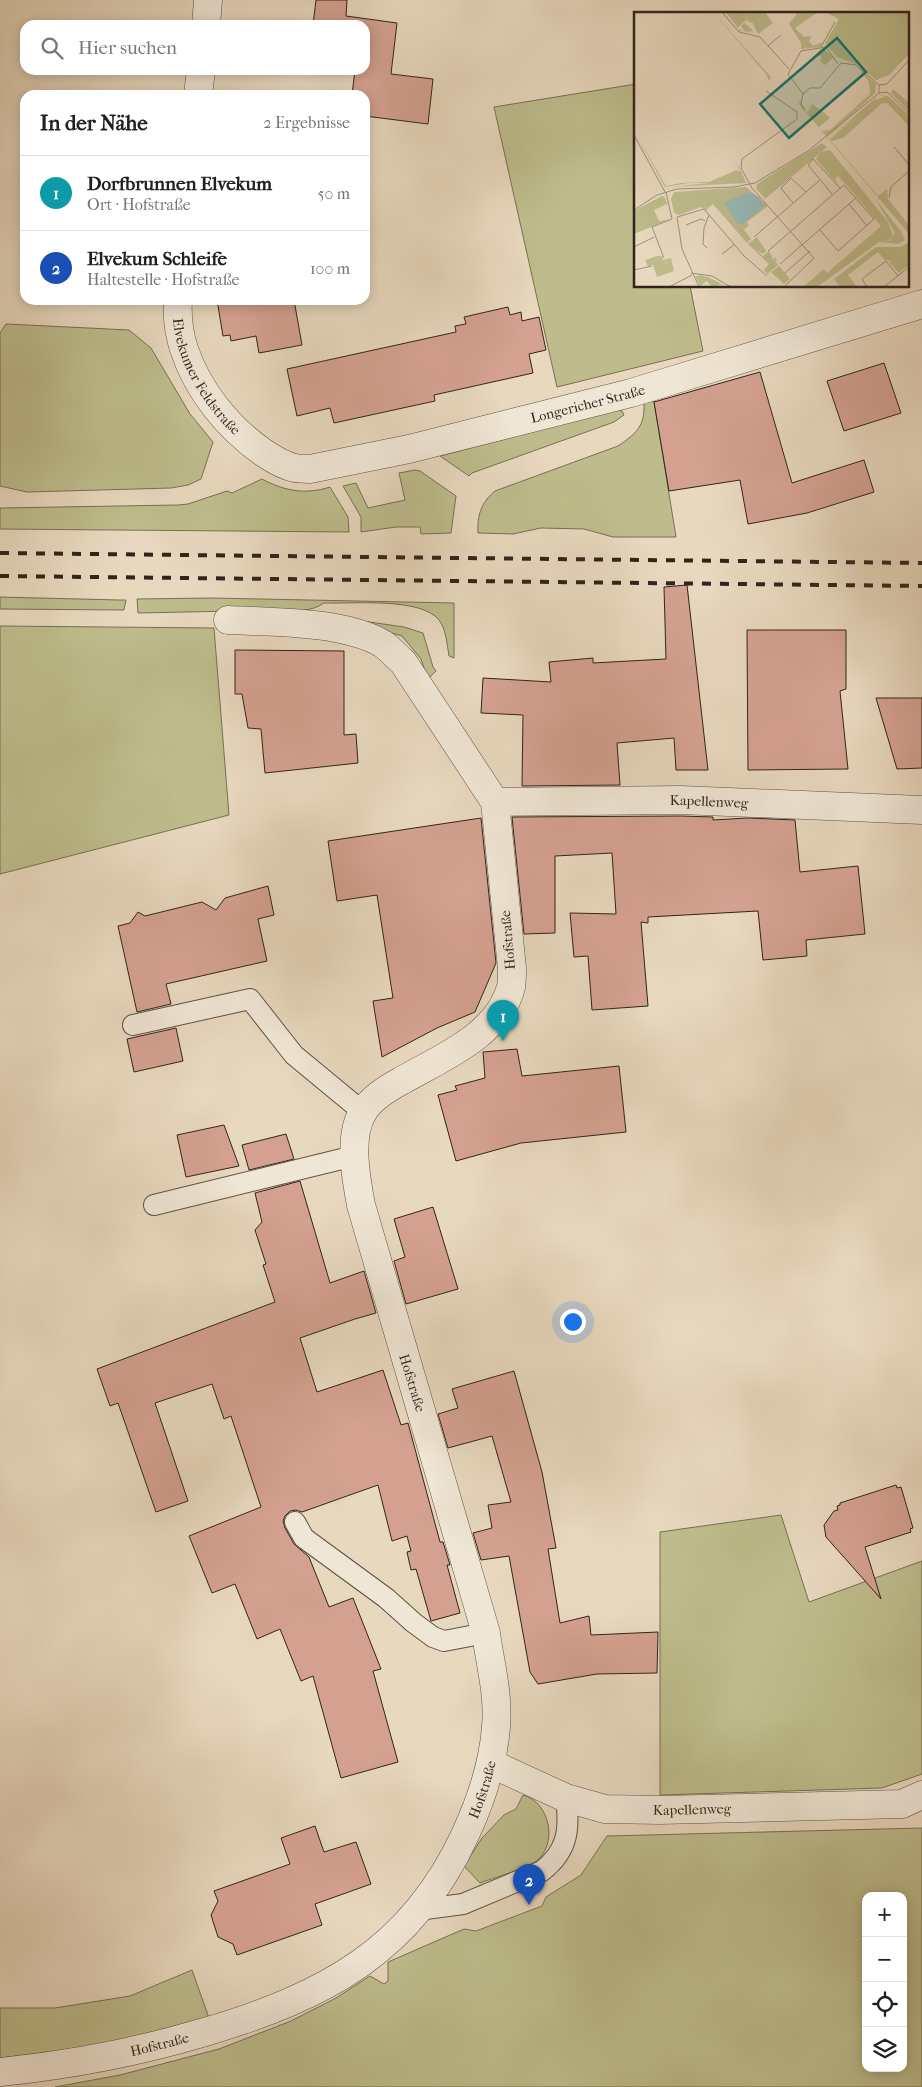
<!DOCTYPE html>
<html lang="de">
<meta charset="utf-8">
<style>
body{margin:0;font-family:"IM FELL French Canon",serif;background:#f6f6f6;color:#202124}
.controls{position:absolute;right:15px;bottom:15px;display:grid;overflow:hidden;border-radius:10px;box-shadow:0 2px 12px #0003}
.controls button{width:45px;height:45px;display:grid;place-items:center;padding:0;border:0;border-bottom:1px solid #e0e0e0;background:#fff;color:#202124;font:25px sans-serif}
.you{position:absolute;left:572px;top:1321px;width:18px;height:18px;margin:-12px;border:4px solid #fff;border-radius:50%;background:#1a73e8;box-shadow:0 0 0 8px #1a73e833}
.badge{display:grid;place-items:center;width:32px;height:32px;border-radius:50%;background:#8f2418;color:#fff;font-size:16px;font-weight:700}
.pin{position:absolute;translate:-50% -41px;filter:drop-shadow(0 1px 2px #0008)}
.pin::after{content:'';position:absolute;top:26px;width:18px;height:15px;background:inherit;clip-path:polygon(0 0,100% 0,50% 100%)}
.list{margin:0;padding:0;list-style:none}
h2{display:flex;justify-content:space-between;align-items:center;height:65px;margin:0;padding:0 20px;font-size:21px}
h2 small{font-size:16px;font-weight:400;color:#757577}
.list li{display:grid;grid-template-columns:32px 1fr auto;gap:15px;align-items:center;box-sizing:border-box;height:75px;padding:0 20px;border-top:1px solid #e0e0e0}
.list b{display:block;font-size:19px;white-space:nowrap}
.list p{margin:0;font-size:16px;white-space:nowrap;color:#757577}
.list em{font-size:16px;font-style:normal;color:#757577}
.icon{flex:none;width:28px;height:28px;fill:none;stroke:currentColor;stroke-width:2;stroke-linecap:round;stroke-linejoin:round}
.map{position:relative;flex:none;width:922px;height:2087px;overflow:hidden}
.search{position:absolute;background:#fff;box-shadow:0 2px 12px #0003;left:20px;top:20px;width:350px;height:55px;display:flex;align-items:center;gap:12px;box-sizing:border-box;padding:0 18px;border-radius:15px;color:#757577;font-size:19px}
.panel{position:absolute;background:#fff;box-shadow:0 2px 12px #0003;left:20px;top:90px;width:350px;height:215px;border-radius:15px}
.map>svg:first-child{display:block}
</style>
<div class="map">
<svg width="922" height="2087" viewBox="0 0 922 2087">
<rect width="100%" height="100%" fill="#e8d8be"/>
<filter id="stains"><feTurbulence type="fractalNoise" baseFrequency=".004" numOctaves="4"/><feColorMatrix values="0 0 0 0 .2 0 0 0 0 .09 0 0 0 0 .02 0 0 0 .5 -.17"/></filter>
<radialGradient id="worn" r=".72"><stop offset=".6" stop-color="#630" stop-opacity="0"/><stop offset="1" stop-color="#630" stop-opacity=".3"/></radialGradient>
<!-- green -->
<g fill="#bebc8c" stroke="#777054" fill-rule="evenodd">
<path d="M636,84V286H690L703,351L557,387L494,107Z"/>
<path d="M6,324L129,330L151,348L190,414L213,442L201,479L188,485L171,488L27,492L0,486V333Z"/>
<path d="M654,401L676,537H613L584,529L541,528L513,534L478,533C477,515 481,503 495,491L618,446C637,433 645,426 644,403Z"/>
<path d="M616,410L622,411L624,415L614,422L472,473L469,476L440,456Z"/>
<path d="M415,470L420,471L456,496L451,533L421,534L420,527H396L361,532V517L343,486L356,483L368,508L405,500L399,473Z"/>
<path d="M262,479C285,491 305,495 330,487L348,517L349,532L0,529V508L178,505L188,504L227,491L232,493Z"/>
<path d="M0,597L119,600H126L124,610L0,609Z"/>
<path d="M212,598L454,603V658L449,656C447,644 446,629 439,620C421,597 352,604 324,603C311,612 296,611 281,610L138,613L137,599Z"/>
<path d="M342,618L404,627L423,633L433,667L436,671L430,677L426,674L421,659L402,636Z"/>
<path d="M0,626L214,628L229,815L0,874Z"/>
<path d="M781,1515L809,1602L922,1561V1774L882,1788L660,1795V1532Z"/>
<path d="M523,1795C550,1802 559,1845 535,1862C525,1869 493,1878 480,1883L464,1866L482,1838L504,1815L516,1809Z"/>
<path d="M922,1828V2087H55L120,2075L219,2049L291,2021L336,1998L370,1976L384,1984L388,1981V1962L464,1929L476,1931L542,1906L546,1897L581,1875L607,1836ZM866,1896H903V2068H866Z"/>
<path d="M192,1970L209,2018L103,2045L0,2058V2008H55L130,1996Z"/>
</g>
<!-- building -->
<g fill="#d4a190" stroke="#30241d">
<path d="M316,0H347L346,16L397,23L391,74L433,79L428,124L365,116V95H352L355,70H365V25H313Z"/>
<path d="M217,300H294L302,345L259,353L256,336L231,341L230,335L223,336Z"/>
<path d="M508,307L510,315L521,312L522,321L539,317L546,350L529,354L533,373L434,395L435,401L334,423L330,408L297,416L287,369L456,332L455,326L466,324L464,317Z"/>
<path d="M884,363L901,413L844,431L827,381Z"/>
<path d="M760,372L792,483L864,460L874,492L807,513L748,524L740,480L669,491L654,402Z"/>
<path d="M687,585L708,770H676L674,738L617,743L620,785L522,786L523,715L481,713L483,678L551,682L549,662L593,658V663L666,659L664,587Z"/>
<path d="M747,630H846V689L840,691L848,769L748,770Z"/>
<path d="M235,650L344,651V735L356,734L358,763L265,773L261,729L248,728L242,694H235Z"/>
<path d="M876,698H922V768L897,769Z"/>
<path d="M681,816L713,817V820L748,818L795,820L800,872L858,866L865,934L806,940L807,956L763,960L758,911L648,917V923L641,922L648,1006L592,1010L588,956L574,957L570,913L616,914L612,853L555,856V933L524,934L512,817Z"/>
<path d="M481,818L496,963L475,1012L437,1028L382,1057L373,1001L393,998L377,895L337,901L328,841Z"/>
<path d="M268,886L274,915L258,919L267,961L166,984L171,1004L137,1012L118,926L130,923L138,912L145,916L202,902L216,910L225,898Z"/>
<path d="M176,1028L183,1061L134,1072L127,1039Z"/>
<path d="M517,1049L522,1076L619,1066L626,1132L521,1143L456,1161L438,1095L457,1090L455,1086L485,1078L483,1052Z"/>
<path d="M224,1125L239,1166L186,1177L177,1135Z"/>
<path d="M286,1134L294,1159L249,1170L242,1145Z"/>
<path d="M300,1181L330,1283L364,1271L376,1313L355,1319L300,1338L317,1392L383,1370L401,1425L408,1423L440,1542H443L450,1565H447L460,1613L431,1621L416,1569L411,1570L407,1552L411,1551L407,1536L392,1541L378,1485L302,1512L296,1510L290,1511L285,1516L283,1521L285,1528L294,1544L309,1557L329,1607L353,1598L381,1669L373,1671L398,1762L341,1778L313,1676L301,1681L280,1629L257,1639L235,1584L212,1593L189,1536L261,1507L231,1416L224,1419L212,1384L155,1403L188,1501L156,1512L118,1403L110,1406L97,1369L275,1302L263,1265L266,1264L255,1230L262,1222L255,1193Z"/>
<path d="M433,1207L458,1289L406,1304L394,1261L405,1257L394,1219Z"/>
<path d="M514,1371L542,1472L556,1548L548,1549L560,1623L589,1616L591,1635L658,1632L657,1673L597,1674L538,1684L530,1672L509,1556L481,1560L473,1533L492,1528L488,1505L511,1502L492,1436L448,1448L438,1414L458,1408L452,1389Z"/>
<path d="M896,1485L897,1488L901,1487L913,1528L910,1529L911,1532L865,1547L881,1599L826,1537L824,1525L834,1511L838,1510L837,1506L840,1505V1503Z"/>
<path d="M315,1826L324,1852L356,1842L371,1884L315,1904L322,1925L237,1955L233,1944L218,1937L211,1915L218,1901L214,1891L290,1864L281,1838Z"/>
</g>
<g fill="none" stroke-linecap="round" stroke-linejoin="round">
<defs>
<g id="service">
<path d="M133,1025L250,999L294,1055L363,1112"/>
<path d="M154,1205L354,1156"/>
<path d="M295,1522L304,1538L386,1598L414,1623L433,1637L444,1641L486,1633"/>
<path d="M418,1910L463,1904L542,1871C568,1851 570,1829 566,1798"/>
</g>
<g id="minor">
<path d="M206,25L208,0"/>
<path d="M198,95L201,70"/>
<path id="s1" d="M178,300C177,316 179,334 184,349C198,391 228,428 264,453C273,459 284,466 295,468C299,469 305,469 310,469L409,449L631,393L922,304"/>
<path id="s2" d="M495,802L681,800L922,810"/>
<path id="s3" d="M492,1764L566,1798L605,1809L659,1810L902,1804L922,1795"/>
<path id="s4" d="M0,2072C70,2065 138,2052 205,2032C323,1997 411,1952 465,1835C481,1801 493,1765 496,1727C499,1694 490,1664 486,1633L361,1205C356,1179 348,1136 363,1112C371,1098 388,1088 401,1081C441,1058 499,1035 511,987C512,981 512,974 512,968L495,802L403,662C397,657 390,649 383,644C344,621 272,622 228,620"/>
</g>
</defs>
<!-- service casing -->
<use href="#service" stroke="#5e5145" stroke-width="22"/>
<!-- minor casing -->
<use href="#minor" stroke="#5e5145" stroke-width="29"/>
<!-- service -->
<use href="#service" stroke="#f0e6d5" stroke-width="20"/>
<!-- minor -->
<use href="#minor" stroke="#f0e6d5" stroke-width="28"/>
<!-- rail -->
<g stroke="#30241d" stroke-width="4" stroke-dasharray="9 9" stroke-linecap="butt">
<path d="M0,553L922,563"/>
<path d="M0,576L922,586"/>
</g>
</g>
<g text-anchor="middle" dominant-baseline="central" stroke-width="4" stroke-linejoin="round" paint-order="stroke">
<!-- street labels -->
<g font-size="14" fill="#30241d" stroke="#f0e6d5">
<text stroke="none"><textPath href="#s1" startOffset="84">Elvekumer Feldstraße</textPath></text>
<text stroke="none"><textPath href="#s1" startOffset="518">Longericher Straße</textPath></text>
<text stroke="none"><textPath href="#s2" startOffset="214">Kapellenweg</textPath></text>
<text transform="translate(508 940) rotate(-95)">Hofstraße</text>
<text transform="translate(412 1383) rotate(73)">Hofstraße</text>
<text stroke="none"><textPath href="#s4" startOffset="596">Hofstraße</textPath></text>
<text stroke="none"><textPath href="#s3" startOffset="209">Kapellenweg</textPath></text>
<text stroke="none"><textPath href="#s4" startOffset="162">Hofstraße</textPath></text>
</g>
</g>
<!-- overview -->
<g transform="translate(634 12)">
<rect width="275" height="275" fill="#e8d8be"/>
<path d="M79,0L137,65L135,69L132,62ZM92,0H131L139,11L124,22L119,11L113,9L115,6L103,16L111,20L107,14L111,11L119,19L113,20L122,21L106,19ZM164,0H184L161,16L170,25L178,24L175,29L179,34L189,30L186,35L167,37V31L155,12ZM191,0H275V42L255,63L242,68L224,53L203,45L191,31L205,7ZM188,36L200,45L191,53L186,49L188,45L182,42ZM223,54L242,72L241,81L205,115L194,124L191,122L244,184L253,177L254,187L275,213V222L163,90L165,89L164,91L167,94L165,91L166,89L173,101L178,92L188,99L196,106L185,115L173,102L188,119L196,118L236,82L235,70ZM259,77L275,91V99L257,81ZM245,83L254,84L275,103V114L253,91L247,92L209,126L198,129L196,127L223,104L195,126L244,84L241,88L251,85ZM0,119L32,174L47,171L75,170L105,157L102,150L106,157L102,159H107L112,171L36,175L75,171H55L31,175ZM188,131L193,135L131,187L122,176L123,172ZM196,138L254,210L259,224L254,229L245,227L256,229L261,221L242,188L267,219L271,228L264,232L245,230L183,275H169L190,257L193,261L247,214L216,177L204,164L201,167L206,175L182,147L186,140ZM112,175L134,194L113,210L115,213L110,218L117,227L113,231L79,192L72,198L67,195L45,203L40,201L37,187L40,180ZM28,184L31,185L35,193V195L31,185L33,192L20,198L25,209L36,207L0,222V199ZM123,225L132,239L129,242L121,237L129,244L135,239L140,249V245L143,248L141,249L144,253L133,262L130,258L135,252L114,232ZM275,230V253L265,261L255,250L260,249L251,248L244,240L214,263L223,275H206L200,267L242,235H266ZM23,244H28L29,248L37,246L40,259L23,265L19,253L14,254L11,248ZM145,254L156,267L150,272L137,260ZM65,263L74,265L88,272L78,275L73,269L66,274L61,265Z" fill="#bebc8c"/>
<path d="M114,180L125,185L130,194L109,212H104L90,191Z" fill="#98b9b7"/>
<path fill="none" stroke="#9e907e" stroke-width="1" d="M88,0L105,20L126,25L155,57M134,34L147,23M187,35L201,10M253,72L275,48M132,79L163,100V107L108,147L107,156L118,176L180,246L150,275M253,80L275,101M245,81V73L253,72M169,82L154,62L167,39L192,35L204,52M171,98L167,92L169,82L176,76H186L207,51L222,53L245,73M0,123L31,180M260,135L275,153M32,180L38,207M198,182L174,153L179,147L206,176M255,186L257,175L275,159M159,191L147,176L157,166L172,180M215,192L233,214M0,198L23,183L43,177L100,175L121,171L174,139L245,81L253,80M43,205L70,197L110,244L133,264M43,205L48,237L65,275M52,213L67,207L71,209M120,225L186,168M0,235L20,225M73,236L69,232L70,216L75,203M134,239L210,173L240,207L204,239L186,218M88,242L101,232M30,246L18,215L38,207M146,252L222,186M0,258L18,254M57,261L78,264L97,275M151,261L176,239M35,275L58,263M233,275L228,267L252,249L264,264M250,275L275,255"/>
<path fill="#0f766e" fill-opacity="0.15" stroke="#0f766e" stroke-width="2.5" d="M203,26L232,60L155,126L126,92Z"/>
<rect width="275" height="275" fill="none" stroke="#30241d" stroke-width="2.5"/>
</g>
<rect width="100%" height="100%" filter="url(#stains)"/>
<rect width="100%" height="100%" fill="url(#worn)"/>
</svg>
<div class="controls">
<button>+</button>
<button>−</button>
<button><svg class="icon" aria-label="locate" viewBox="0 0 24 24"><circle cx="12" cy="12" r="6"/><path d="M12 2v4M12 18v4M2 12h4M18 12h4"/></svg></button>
<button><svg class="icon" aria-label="layers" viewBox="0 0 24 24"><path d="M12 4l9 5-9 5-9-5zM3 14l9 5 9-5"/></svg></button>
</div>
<div class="you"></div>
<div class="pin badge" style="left:503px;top:1041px;background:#0f9aa8">1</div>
<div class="pin badge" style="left:529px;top:1905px;background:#1a4fb4">2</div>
<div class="search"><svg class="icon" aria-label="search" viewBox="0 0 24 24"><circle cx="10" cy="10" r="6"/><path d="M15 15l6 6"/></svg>Hier suchen</div>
<section class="panel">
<h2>In der Nähe<small>2 Ergebnisse</small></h2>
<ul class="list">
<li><span class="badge" style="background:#0f9aa8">1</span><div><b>Dorfbrunnen Elvekum</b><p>Ort · Hofstraße</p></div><em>50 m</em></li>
<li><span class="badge" style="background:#1a4fb4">2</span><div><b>Elvekum Schleife</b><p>Haltestelle · Hofstraße</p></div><em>100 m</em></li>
</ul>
</section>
</div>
